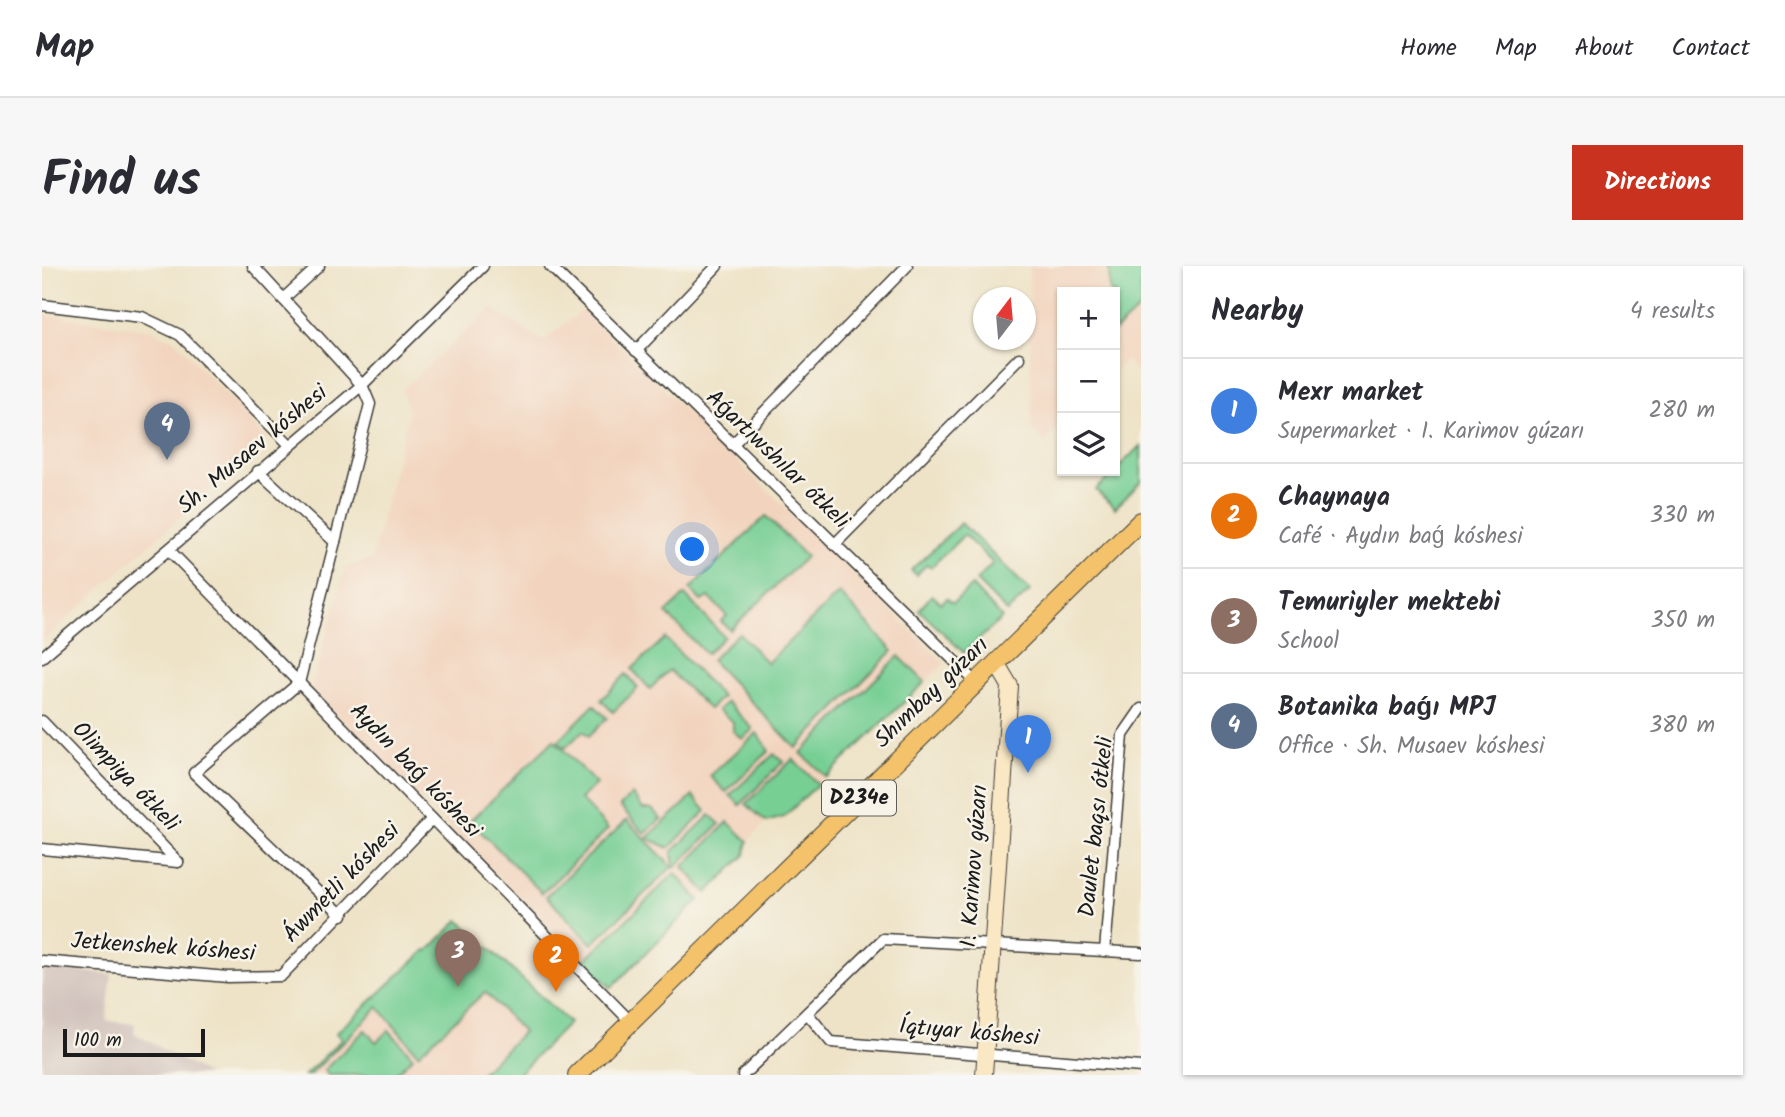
<!DOCTYPE html>
<meta charset="utf-8">
<style>
body{margin:0;font-family:Kalam,sans-serif;background:#f7f7f7;color:#2b2b33}
.controls{position:absolute;right:21px;top:21px;display:grid;overflow:hidden;border-radius:0px;box-shadow:0 2px 5px #0004}
.controls button{width:63px;height:63px;display:grid;place-items:center;padding:0;border:0;border-bottom:2px solid #e1e1e2;background:#fff;color:#2b2b33;font:35px sans-serif}
.compass{position:absolute;left:931px;top:21px;width:63px;height:63px;border-radius:50%;background:#fff;box-shadow:0 2px 5px #0004;rotate:16deg}
.scale{position:absolute;left:21px;bottom:18px;width:142px;box-sizing:border-box;padding-left:7px;border:4px solid #1c1c1c;border-top:0;font-size:19px;line-height:24px;white-space:nowrap;color:#1c1c1c;-webkit-text-stroke:5px #f7f3e8;paint-order:stroke}
.you{position:absolute;left:651px;top:284px;width:24px;height:24px;margin:-18px;border:5px solid #fff;border-radius:50%;background:#1a73e8;box-shadow:0 0 0 10px #1a73e833}
.badge{display:grid;place-items:center;width:46px;height:46px;border-radius:50%;background:#c8321e;color:#fff;font-size:23px;font-weight:700}
.pin{position:absolute;translate:-50% -58px;filter:drop-shadow(0 2px 4px #0008)}
.pin::after{content:'';position:absolute;top:37px;width:24px;height:21px;background:inherit;clip-path:polygon(0 0,100% 0,50% 100%)}
.list{margin:0;padding:0;list-style:none}
h2{display:flex;justify-content:space-between;align-items:center;height:91px;margin:0;padding:0 28px;font-size:30px}
h2 small{font-size:23px;font-weight:400;color:#7c7c81}
.list li{display:grid;grid-template-columns:46px 1fr auto;gap:21px;align-items:center;box-sizing:border-box;height:105px;padding:0 28px;border-top:2px solid #e1e1e2}
.list b{display:block;font-size:26px;white-space:nowrap}
.list p{margin:0;font-size:23px;white-space:nowrap;color:#7c7c81}
.list em{font-size:23px;font-style:normal;color:#7c7c81}
.icon{flex:none;width:38px;height:38px;fill:none;stroke:currentColor;stroke-width:2;stroke-linecap:round;stroke-linejoin:round}
.map{position:relative;flex:none;width:1099px;height:809px;overflow:hidden;border-radius:0px}
header{display:flex;align-items:center;gap:42px;box-sizing:border-box;height:98px;padding:0 35px;background:#fff;border-bottom:2px solid #e1e1e2}
header strong{font-size:33px}
nav{display:flex;gap:38px;margin-inline-start:auto;font-size:24px}
.intro{display:flex;align-items:center;justify-content:space-between;box-sizing:border-box;height:168px;padding:0 42px}
h1{margin:0;font-size:49px}
.button{padding:18px 32px;border-radius:0px;background:#c8321e;color:#fff;font-size:24px;font-weight:700}
main{display:flex;gap:42px;padding:0 42px}
aside{flex:1;background:#fff;border-radius:0px;box-shadow:0 2px 5px #0004}
.map>svg:first-child{display:block}
</style>
<header>
<strong>Map</strong>
<nav><a>Home</a><a>Map</a><a>About</a><a>Contact</a></nav>
</header>
<div class="intro"><h1>Find us</h1><a class="button">Directions</a></div>
<main>
<div class="map">
<svg width="1099" height="809" viewBox="0 0 1099 809">
<rect width="100%" height="100%" fill="#f7f3e8"/>
<filter id="ink" filterUnits="userSpaceOnUse"><feTurbulence type="fractalNoise" baseFrequency=".0143" numOctaves="2"/><feDisplacementMap in="SourceGraphic" scale="14" xChannelSelector="R" yChannelSelector="G"/><feConvolveMatrix kernelMatrix="1 2 1 2 8 2 1 2 1" color-interpolation-filters="sRGB"/></filter>
<filter id="wash" filterUnits="userSpaceOnUse"><feTurbulence type="fractalNoise" baseFrequency=".00686" numOctaves="4" result="noise"/><feDisplacementMap in="SourceGraphic" scale="28" xChannelSelector="R" yChannelSelector="G"/><feGaussianBlur stdDeviation="1.57" result="paint"/><feColorMatrix in="noise" values="0 0 0 0 0 0 0 0 0 0 0 0 0 0 0 0 0 1.4 0 .05"/><feComposite in="paint" operator="in"/></filter>
<g filter="url(#wash)">
<rect width="100%" height="100%" fill="#eee3c7"/>
<!-- built -->
<g fill="#f2d4be">
<path d="M987,0H1099V110L1084,94L1073,105V26H1020V158L1003,176L990,162Z"/>
<path d="M449,42L501,75L541,44L903,397L742,551L724,556L706,575L703,589L569,722L269,423L304,301L330,293L367,146L360,124Z"/>
<path d="M0,48L110,64L134,75L225,173L0,375Z"/>
<path d="M417,654L527,757L475,809H263L300,773L294,767L384,684L386,685Z"/>
</g>
<!-- industrial -->
<path fill="#cfc0ba" d="M0,703L70,708L64,755L93,758L92,767L166,809H0Z"/>
<!-- green -->
<g fill="#77cf94" stroke="#4a7658" stroke-width="2">
<path d="M1067,0H1099V41L1073,65V26H1068Z"/>
<path d="M1099,179V216L1073,242L1054,224Z"/>
<path d="M724,250L764,291L688,364L679,355L685,350L667,331L659,335L648,323Z"/>
<path d="M919,257L988,325L965,346L934,315L951,297L922,269L889,301L885,298L874,309L869,304Z"/>
<path d="M930,320L960,352L922,387L877,344L890,329L899,337L905,332L911,337Z"/>
<path d="M797,327L851,385L754,482L669,394L697,367L725,397Z"/>
<path d="M643,329L682,371L664,388L624,347Z"/>
<path d="M623,372L680,431L667,443L627,404L608,423L590,403Z"/>
<path d="M857,390L883,416L784,511L759,487Z"/>
<path d="M584,408L596,422L571,446L559,434Z"/>
<path d="M685,436L711,463L700,473L691,465V456L676,444Z"/>
<path d="M552,439L565,452L547,470L541,465L523,482L516,475Z"/>
<path d="M715,467L727,485L684,526L668,510Z"/>
<path d="M512,474L554,518L538,533L566,563L500,627L428,555Z"/>
<path d="M732,488L742,495L698,539L688,529Z"/>
<path d="M751,493L776,518L742,551L724,556L704,538Z"/>
<path d="M590,528L601,543H610L619,553L603,568L578,540Z"/>
<path d="M651,530L664,545L627,582L605,572Z"/>
<path d="M668,549L678,558L632,602L630,586Z"/>
<path d="M585,554L630,601L550,678L504,630Z"/>
<path d="M686,556L706,575L703,589L665,627L641,601Z"/>
<path d="M633,607L657,634L569,722L542,695Z"/>
<path d="M417,654L527,757L475,809H437L481,766L443,726L376,788L336,741L268,809H263L300,773L294,767L384,684L386,685Z"/>
<path d="M323,764L334,776L347,764L371,791L352,809H286L282,804Z"/>
</g>
</g>
<g filter="url(#ink)">
<g fill="none" stroke-linecap="round" stroke-linejoin="round">
<defs>
<g id="street">
<path d="M211,0L320,119L328,138L257,417L152,507L300,649"/>
<path d="M508,0L935,417"/>
<path d="M241,33L277,0"/>
<path d="M0,39L100,51L138,69L247,178"/>
<path d="M594,85L675,0"/>
<path d="M690,179L865,0"/>
<path d="M216,205L293,276"/>
<path d="M792,279L977,92"/>
<path d="M127,284L589,756"/>
<path d="M0,391L320,119L441,0"/>
<path d="M0,455L136,596"/>
<path d="M0,583L136,596"/>
<path d="M1063,685L1081,469L1099,443"/>
<path d="M0,695L186,711L239,710L390,553"/>
<path d="M765,747L789,776L1099,801"/>
<path d="M701,809L841,673L1099,687"/>
</g>
<path id="secondary" d="M942,809L968,420L955,398"/>
<path id="primary" d="M535,809L1099,255"/>
</defs>
<!-- street casing -->
<use href="#street" stroke="#3c3a36" stroke-width="13"/>
<!-- secondary casing -->
<use href="#secondary" stroke="#3c3a36" stroke-width="18"/>
<!-- primary casing -->
<use href="#primary" stroke="#3c3a36" stroke-width="20"/>
<!-- street -->
<use href="#street" stroke="#fff" stroke-width="10"/>
<!-- secondary -->
<use href="#secondary" stroke="#fae7c3" stroke-width="16"/>
<!-- primary -->
<use href="#primary" stroke="#f3c26a" stroke-width="18"/>
</g>
</g>
<g text-anchor="middle" dominant-baseline="central" stroke-width="5" stroke-linejoin="round" paint-order="stroke">
<!-- shield labels -->
<rect fill="#f7f3e8" stroke="#5e5c59" stroke-width="2" x="780" y="514.5" width="74" height="35" rx="5"/>
<g font-size="21" font-weight="bold" fill="#1c1c1c">
<text x="817" y="532">D234e</text>
</g>
<!-- street labels -->
<g font-size="23" fill="#1c1c1c" stroke="#f7f3e8">
<text transform="translate(211 184) rotate(-40)">Sh. Musaev kóshesi</text>
<text transform="translate(735 194) rotate(44)">Aǵartıwshılar ótkeli</text>
<text transform="translate(890 427) rotate(-44)">Shımbay gúzarı</text>
<text transform="translate(373 505) rotate(46)">Aydın baǵ kóshesi</text>
<text transform="translate(83 511) rotate(46)">Olimpiya ótkeli</text>
<text transform="translate(1055 561) rotate(-84)">Daulet baqsı ótkeli</text>
<text transform="translate(933 600) rotate(-86)">I. Karimov gúzarı</text>
<text transform="translate(300 617) rotate(-46)">Áwmetli kóshesi</text>
<text transform="translate(121 682) rotate(4)">Jetkenshek kóshesi</text>
<text transform="translate(927 767) rotate(5)">Íqtıyar kóshesi</text>
</g>
</g>
</svg>
<div class="controls">
<button>+</button>
<button>−</button>
<button><svg class="icon" aria-label="layers" viewBox="0 0 24 24"><path d="M12 4l9 5-9 5-9-5zM3 14l9 5 9-5"/></svg></button>
</div>
<svg class="compass" viewBox="-18 -18 36 36"><path d="M0-13l5 13h-10z" fill="#e53935"/><path d="M0 13l5-13h-10z" fill="#7c7c81"/></svg>
<div class="scale">100 m</div>
<div class="you"></div>
<div class="pin badge" style="left:986px;top:507px;background:#3f7fe0">1</div>
<div class="pin badge" style="left:514px;top:726px;background:#e8710a">2</div>
<div class="pin badge" style="left:416px;top:721px;background:#8d6e63">3</div>
<div class="pin badge" style="left:125px;top:194px;background:#5c6f8a">4</div>
</div>
<aside>
<h2>Nearby<small>4 results</small></h2>
<ul class="list">
<li><span class="badge" style="background:#3f7fe0">1</span><div><b>Mexr market</b><p>Supermarket · I. Karimov gúzarı</p></div><em>280 m</em></li>
<li><span class="badge" style="background:#e8710a">2</span><div><b>Chaynaya</b><p>Café · Aydın baǵ kóshesi</p></div><em>330 m</em></li>
<li><span class="badge" style="background:#8d6e63">3</span><div><b>Temuriyler mektebi</b><p>School</p></div><em>350 m</em></li>
<li><span class="badge" style="background:#5c6f8a">4</span><div><b>Botanika baǵı MPJ</b><p>Office · Sh. Musaev kóshesi</p></div><em>380 m</em></li>
</ul>
</aside>
</main>
